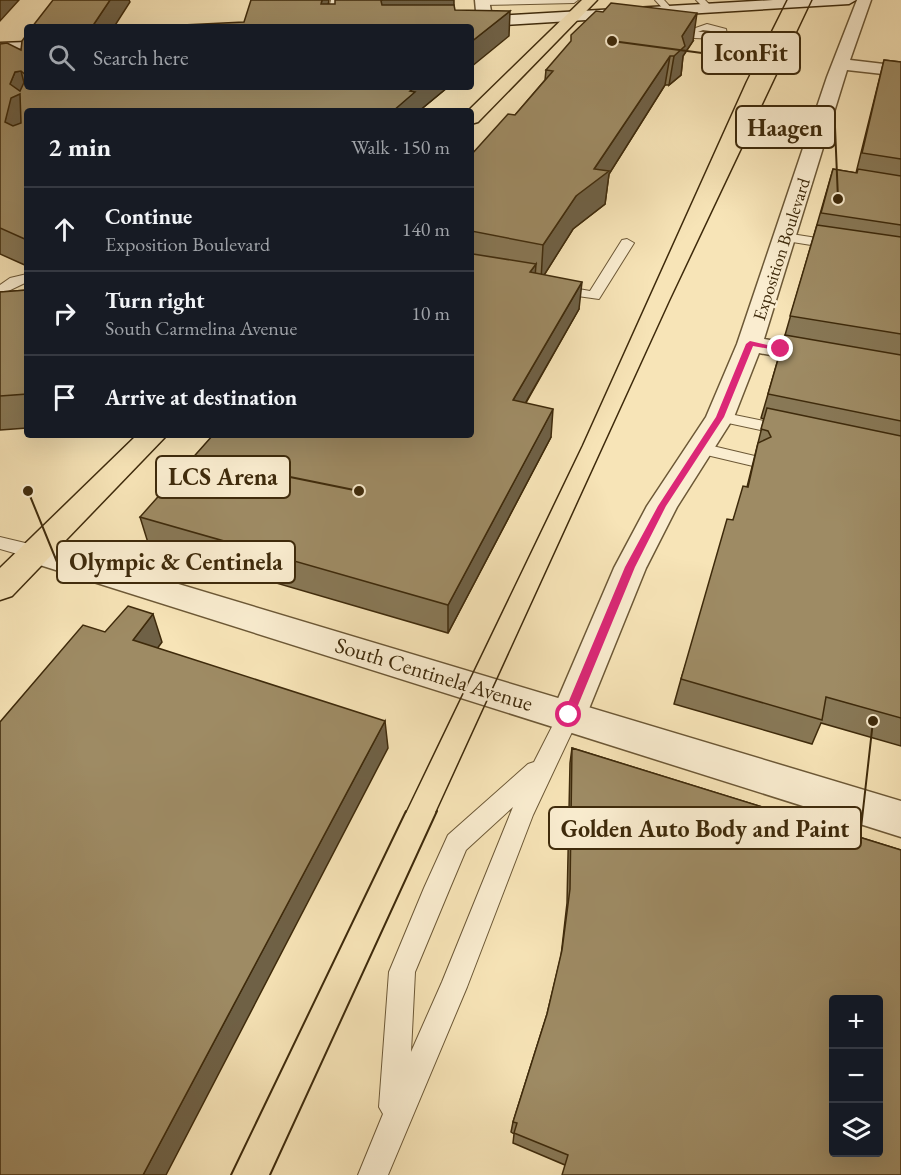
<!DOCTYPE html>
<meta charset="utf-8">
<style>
body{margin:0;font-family:"EB Garamond",serif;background:#20242c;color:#f1f3f6}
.controls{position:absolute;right:18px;bottom:18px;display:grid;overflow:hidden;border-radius:6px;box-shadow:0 6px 24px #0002}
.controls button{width:54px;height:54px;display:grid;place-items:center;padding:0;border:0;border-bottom:2px solid #363941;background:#171b24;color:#f1f3f6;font:30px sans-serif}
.stop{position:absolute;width:18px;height:18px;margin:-14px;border:4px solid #db2777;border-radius:50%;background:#fff}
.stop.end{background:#db2777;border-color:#fff;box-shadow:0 2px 6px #0008}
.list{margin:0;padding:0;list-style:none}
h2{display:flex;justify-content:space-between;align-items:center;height:78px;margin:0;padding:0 24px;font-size:26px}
h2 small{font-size:20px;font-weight:400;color:#9ea1a6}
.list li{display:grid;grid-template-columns:39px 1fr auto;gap:18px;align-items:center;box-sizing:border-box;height:84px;padding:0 24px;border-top:2px solid #363941}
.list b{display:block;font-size:22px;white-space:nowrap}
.list p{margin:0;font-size:20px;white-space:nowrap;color:#9ea1a6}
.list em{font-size:20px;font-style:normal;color:#9ea1a6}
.icon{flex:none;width:33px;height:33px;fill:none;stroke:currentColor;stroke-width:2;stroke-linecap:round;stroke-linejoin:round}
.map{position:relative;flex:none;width:901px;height:1175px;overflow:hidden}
.search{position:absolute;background:#171b24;box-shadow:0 6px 24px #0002;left:24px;top:24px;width:450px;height:66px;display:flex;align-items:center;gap:15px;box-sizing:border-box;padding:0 21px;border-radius:6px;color:#9ea1a6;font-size:22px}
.panel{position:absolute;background:#171b24;box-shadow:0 6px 24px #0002;left:24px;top:108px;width:450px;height:330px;border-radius:6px}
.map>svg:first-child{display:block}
</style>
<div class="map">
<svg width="901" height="1175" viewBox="0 0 901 1175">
<rect width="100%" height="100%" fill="#f7e4b7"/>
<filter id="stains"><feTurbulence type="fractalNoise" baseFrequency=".00333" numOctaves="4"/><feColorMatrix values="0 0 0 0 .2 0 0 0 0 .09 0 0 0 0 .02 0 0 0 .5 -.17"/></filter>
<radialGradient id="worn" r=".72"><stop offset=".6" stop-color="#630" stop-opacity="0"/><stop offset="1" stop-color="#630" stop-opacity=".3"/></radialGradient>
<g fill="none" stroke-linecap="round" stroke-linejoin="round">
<defs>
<g id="service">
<path d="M331,0H339L335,27H325Z"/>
<path d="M479,0H578L574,3L482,5L479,4Z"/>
<path d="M655,0H664L674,11L667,13Z"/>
<path d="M696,0H705L713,8L706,10Z"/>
<path d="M707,24L726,29L727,35L743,44L729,74L720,72L733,45L720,39L694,38L687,31ZM703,30L718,32H698Z"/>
<path d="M785,233L836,241L843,245L836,249L780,240V234Z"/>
<path d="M627,239L634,243L599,299L556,293L549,289L556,285L590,291L622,240Z"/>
<path d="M27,274V282L0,295V285L10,278Z"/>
<path d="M720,412L788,426L796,431L788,436L714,420L712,417Z"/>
<path d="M700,443L759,457L762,461L753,466L694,452L692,448L694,444Z"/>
<path d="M0,537L42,547L44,552L42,557L35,559L0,549Z"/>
<path d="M569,706L577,709L580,715L533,815L467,987L388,1175H358L383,1114L379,1107L389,972L424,888L448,835L528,764L534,762L561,709ZM513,807L442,982L411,1052L415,972L450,888L466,850Z"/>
</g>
<g id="minor">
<path d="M475,0H489L493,22L490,25L485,27L477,22Z"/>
<path d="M857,0H871L850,60L901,66V76L847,70L764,339L901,362V378L759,353L734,417L677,507L646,568L582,726L569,730L556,726L551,715L614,568L647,506L706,417L737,344L827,77Z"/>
</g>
<path id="tertiary" d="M35,541L901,801V837L24,560L19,552L24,544Z"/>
<g id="secondary">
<path d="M773,0H856L849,4L470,27H383L391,22Z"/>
<path d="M27,42V52L0,53V43Z"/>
</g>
<g id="primary">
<path d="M582,0H597L478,122L471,124V111H468Z"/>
<path d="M137,435H167L12,596L0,600V568Z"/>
</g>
</defs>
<!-- service casing -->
<use href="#service" stroke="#6c5836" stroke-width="2"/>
<!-- minor casing -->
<use href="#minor" stroke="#6c5836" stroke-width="3"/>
<!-- tertiary casing -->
<use href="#tertiary" stroke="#6c5836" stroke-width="3"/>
<!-- secondary casing -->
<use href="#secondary" stroke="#3e2a0b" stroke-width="3"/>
<!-- primary casing -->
<use href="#primary" stroke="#3e2a0b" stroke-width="3"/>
<!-- service -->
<use href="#service" fill="#faedd0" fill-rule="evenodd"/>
<!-- minor -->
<use href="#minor" fill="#faedd0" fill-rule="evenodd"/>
<!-- tertiary -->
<use href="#tertiary" fill="#faedd0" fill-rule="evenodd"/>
<!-- secondary -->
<use href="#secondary" fill="#faedd0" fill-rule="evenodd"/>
<!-- primary -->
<use href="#primary" fill="#f7e4b7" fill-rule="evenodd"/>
<!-- tram-far1 -->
<g stroke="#3e2a0b" stroke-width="1.5">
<path d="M406,812L582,446L746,82L787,0"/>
<path d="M436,812L670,300L812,0"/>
</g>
<!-- tram -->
<g stroke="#3e2a0b" stroke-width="2">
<path d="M231,1175L406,811"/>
<path d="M270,1175L437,811"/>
</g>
</g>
<!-- wall -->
<g fill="#887856" stroke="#3e2a0b" stroke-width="1.5">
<path d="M27,34V87H448L419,111H27V266L0,254V44L21,50Z"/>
<path d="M693,41L683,56L681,75L669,85H665L609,174L605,204L573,229L544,275L579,309L526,403L551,437L448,633L149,546L140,517L471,435V155L515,115L545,80L546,70Z"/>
<path d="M884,60L901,62V746L821,723L812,744L674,704L681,679L733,520L747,487L764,419L761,418L768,394L833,169L856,173Z"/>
<path d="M27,290V428L0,430V292Z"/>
<path d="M572,748L901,850L565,1165L513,1143L514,1134L511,1132L513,1122L547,1014L561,956L567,903L570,763Z"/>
</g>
<!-- shaded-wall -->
<g fill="#6f6146" stroke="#3e2a0b" stroke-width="1.5">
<path d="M0,0H19L0,21Z"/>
<path d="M110,0H129L130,2L114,27H92Z"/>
<path d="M322,0H329L324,27L321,4Z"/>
<path d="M382,0H454V15L382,25L381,1Z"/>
<path d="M510,11L509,36L471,67V42Z"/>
<path d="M697,13L693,41L683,56L681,75L669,85L674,56L682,36Z"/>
<path d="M670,56L665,85L609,174L605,204L573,229L541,280L543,245Z"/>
<path d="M21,71L28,98L27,119L14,150L5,122L10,84L15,72Z"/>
<path d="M415,87H448L419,111H393L410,91Z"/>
<path d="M536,264L534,291L530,272Z"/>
<path d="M582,282L579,309L511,428L513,400Z"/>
<path d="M553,409L551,437L448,633V605Z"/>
<path d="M153,614L162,642L142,669L133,640Z"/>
<path d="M385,721L388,748L166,1175H143Z"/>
</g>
<!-- building -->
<g fill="#9e8b64" stroke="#3e2a0b" stroke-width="1.5" fill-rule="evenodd">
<path d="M53,0H110L92,27H32Z"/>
<path d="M251,0H322L321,4H335V0H382L381,1L382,5H454L455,10L510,11L471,42V27H141L244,22Z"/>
<path d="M611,3L697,13L682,36L685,46L674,56H670L594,169L609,171L576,196L543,245L471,231V155L508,114L515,115L553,71L546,70L571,41V35L596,11L603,12Z"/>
<path d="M27,34V87H415L410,91L415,92L393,111H27V240L0,228V44L7,43L21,50L22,41ZM21,71L27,76L20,91L10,84L15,72ZM20,94L21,123L13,126L5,122L11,98Z"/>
<path d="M884,60L901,62V159L862,153Z"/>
<path d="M833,169L857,173L858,169L901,176V225L821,213Z"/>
<path d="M817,225L901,237V334L790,316Z"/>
<path d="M473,254L536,264L530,272L582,282L513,400L553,409L448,605L140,517L213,435H471V257Z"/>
<path d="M27,290V394L0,396V292Z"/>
<path d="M785,335L901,355V421L768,394Z"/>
<path d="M767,408L901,436V718L826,697L822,720L681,679L727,519L733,520L743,486L748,487L758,443L771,437L768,431L761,429Z"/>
<path d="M128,606L153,614L133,640L385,721L143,1175H0V722L83,625L105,632Z"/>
<path d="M572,748L901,850V1175H562L568,1155L514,1133L517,1123L513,1122L547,1014L562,950L570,889ZM834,999H879V1152H834Z"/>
</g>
<!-- route -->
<path fill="#db2777" d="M750,341L785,349L781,351L753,346L724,417L666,506L635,567L574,715L573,718H565L563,715L625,567L658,506L716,417L746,344Z"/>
<g text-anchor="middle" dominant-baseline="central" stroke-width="4.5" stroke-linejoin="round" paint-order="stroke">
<!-- far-street labels -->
<g font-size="18" fill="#3e2a0b" stroke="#faedd0">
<text transform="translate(781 249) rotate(-72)">Exposition Boulevard</text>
</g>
<!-- street labels -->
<g font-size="22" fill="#3e2a0b" stroke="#faedd0">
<text transform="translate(434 674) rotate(17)">South Centinela Avenue</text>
</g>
</g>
<!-- callouts -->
<path fill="none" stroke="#3e2a0b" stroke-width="2" d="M612 41L702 53M838 199L835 127M359 491L290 477M28 491L57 562M873 721L861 828"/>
<g fill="#3e2a0b" stroke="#faedd0" stroke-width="2">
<circle cx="612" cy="41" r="6"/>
<circle cx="838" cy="199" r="6"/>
<circle cx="359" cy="491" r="6"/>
<circle cx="28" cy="491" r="6"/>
<circle cx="873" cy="721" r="6"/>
</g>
<g fill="#faedd0" stroke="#3e2a0b" stroke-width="2">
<rect x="702" y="32" width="98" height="42" rx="6"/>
<rect x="736" y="106" width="99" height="42" rx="6"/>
<rect x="156" y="456" width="134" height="42" rx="6"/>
<rect x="57" y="541" width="238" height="42" rx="6"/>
<rect x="549" y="807" width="312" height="42" rx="6"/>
</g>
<g font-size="24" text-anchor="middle" font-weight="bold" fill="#3e2a0b">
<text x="751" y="61">IconFit</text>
<text x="785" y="136">Haagen</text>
<text x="223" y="485">LCS Arena</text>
<text x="176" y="570">Olympic &amp; Centinela</text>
<text x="705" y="837">Golden Auto Body and Paint</text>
</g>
<rect width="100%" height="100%" filter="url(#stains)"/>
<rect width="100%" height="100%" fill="url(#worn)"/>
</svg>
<div class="controls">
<button>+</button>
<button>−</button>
<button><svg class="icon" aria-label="layers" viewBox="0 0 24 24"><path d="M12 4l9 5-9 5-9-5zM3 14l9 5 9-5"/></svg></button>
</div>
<div class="stop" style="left:569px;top:715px"></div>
<div class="stop end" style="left:781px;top:349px"></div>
<div class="search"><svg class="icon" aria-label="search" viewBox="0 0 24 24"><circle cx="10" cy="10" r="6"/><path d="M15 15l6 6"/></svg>Search here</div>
<section class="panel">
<h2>2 min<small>Walk · 150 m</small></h2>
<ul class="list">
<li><svg class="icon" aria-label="ahead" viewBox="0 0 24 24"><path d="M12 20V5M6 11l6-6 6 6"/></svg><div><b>Continue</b><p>Exposition Boulevard</p></div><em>140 m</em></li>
<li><svg class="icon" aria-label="right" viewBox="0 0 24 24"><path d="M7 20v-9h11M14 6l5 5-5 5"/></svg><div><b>Turn right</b><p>South Carmelina Avenue</p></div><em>10 m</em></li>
<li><svg class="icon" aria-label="arrive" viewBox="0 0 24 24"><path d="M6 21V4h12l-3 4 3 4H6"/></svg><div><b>Arrive at destination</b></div></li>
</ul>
</section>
</div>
